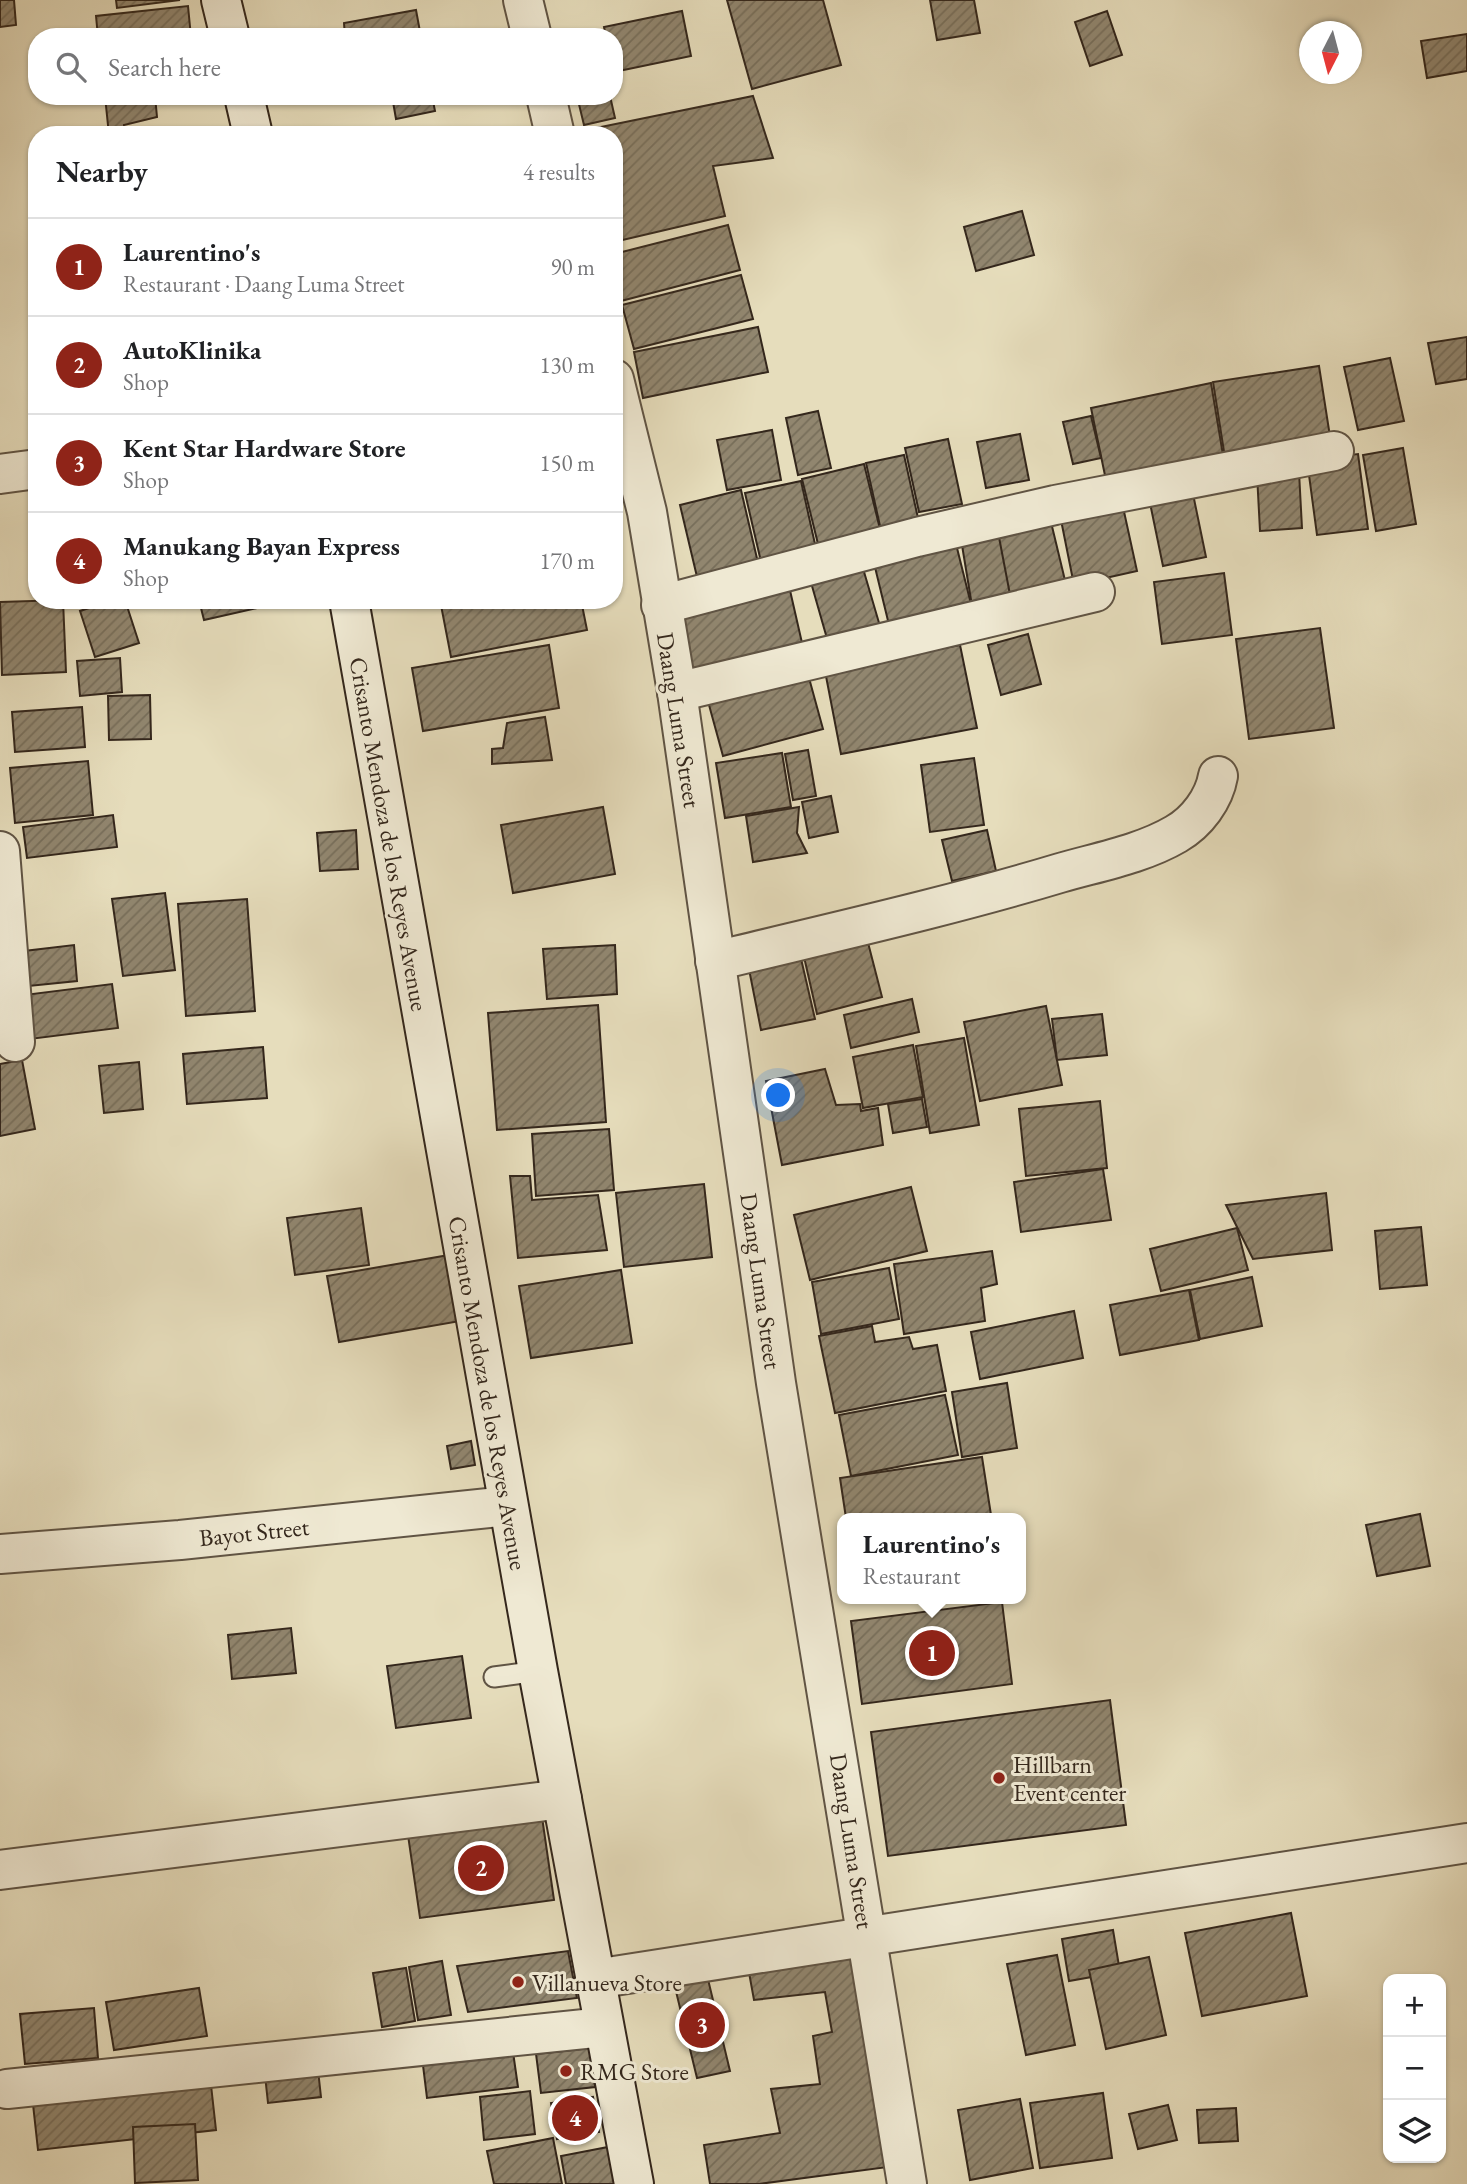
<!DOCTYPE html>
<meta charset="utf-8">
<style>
body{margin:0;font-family:"EB Garamond",serif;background:#f2f2f2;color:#202124}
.controls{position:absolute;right:21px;bottom:21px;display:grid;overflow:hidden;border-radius:14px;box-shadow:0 2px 5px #0004}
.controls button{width:63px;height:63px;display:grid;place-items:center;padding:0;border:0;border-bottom:2px solid #e0e0e0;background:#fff;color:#202124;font:35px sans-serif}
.compass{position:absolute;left:1299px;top:21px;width:63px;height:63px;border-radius:50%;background:#fff;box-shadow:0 2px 5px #0004;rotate:186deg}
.you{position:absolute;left:779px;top:1096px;width:24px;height:24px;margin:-18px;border:5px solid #fff;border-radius:50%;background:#1a73e8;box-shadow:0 0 0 10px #1a73e833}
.badge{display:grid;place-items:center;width:46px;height:46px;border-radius:50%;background:#8f2418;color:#fff;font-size:23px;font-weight:700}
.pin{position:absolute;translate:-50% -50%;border:4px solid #fff;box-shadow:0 2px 7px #0006}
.popup{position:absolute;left:837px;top:1513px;width:189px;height:91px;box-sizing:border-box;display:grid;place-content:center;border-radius:14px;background:#fff;filter:drop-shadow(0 2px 5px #0005);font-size:23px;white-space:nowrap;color:#757577}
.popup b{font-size:26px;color:#202124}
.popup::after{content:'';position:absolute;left:50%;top:100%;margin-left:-14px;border:14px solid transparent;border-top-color:#fff}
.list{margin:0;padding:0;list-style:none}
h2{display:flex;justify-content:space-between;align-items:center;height:91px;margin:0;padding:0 28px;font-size:30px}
h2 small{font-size:23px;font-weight:400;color:#757577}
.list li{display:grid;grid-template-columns:46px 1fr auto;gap:21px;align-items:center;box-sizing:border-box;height:98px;padding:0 28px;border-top:2px solid #e0e0e0}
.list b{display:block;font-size:26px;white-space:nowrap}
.list p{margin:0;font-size:23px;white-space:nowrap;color:#757577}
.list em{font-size:23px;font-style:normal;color:#757577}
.icon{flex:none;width:38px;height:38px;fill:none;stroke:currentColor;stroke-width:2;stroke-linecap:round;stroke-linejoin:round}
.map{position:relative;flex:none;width:1467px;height:2184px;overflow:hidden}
.search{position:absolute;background:#fff;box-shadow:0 2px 5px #0004;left:28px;top:28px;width:595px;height:77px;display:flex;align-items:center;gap:18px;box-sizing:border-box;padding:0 24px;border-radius:28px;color:#757577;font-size:26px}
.panel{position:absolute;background:#fff;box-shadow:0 2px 5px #0004;left:28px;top:126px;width:595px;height:483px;border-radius:28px}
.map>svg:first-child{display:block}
</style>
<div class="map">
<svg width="1467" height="2184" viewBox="0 0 1467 2184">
<defs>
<pattern id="building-hatch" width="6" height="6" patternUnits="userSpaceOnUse" patternTransform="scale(1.75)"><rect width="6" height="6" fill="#91866f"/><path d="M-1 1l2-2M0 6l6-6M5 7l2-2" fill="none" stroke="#776e5a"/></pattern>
</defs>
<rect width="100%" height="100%" fill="#e6ddbc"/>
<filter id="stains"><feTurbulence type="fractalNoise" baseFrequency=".00286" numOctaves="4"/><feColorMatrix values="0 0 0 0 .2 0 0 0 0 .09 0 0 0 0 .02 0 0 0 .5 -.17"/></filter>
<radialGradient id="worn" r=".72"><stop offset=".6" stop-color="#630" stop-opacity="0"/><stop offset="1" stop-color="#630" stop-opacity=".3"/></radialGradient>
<!-- building -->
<g fill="url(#building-hatch)" stroke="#34271c" stroke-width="2">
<path d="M0,0H14L16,25L0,27Z"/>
<path d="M116,0H180L117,8Z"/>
<path d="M727,0H823L841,65L752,89Z"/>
<path d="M930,0H974L980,33L937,40Z"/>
<path d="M188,6L191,37H98L96,16Z"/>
<path d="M416,10L421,37H345L344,23Z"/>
<path d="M682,11L691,56L614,72V37H606L604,27Z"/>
<path d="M1107,11L1122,55L1090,66L1075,22Z"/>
<path d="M1467,34V71L1427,78L1421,41Z"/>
<path d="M105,96H155L157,117L124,125L125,135H109Z"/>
<path d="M392,96H432L435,111L396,119Z"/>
<path d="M577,96H610L615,118L584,125Z"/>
<path d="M753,96L773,158L713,166L725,216L614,242V135H587L586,130Z"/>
<path d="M1022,211L1034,255L976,271L964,227Z"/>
<path d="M728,225L740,270L621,301L614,275V254Z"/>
<path d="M741,275L753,319L634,349L622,305Z"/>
<path d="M758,327L768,372L643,398L634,352Z"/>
<path d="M1467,337V379L1436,384L1428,343Z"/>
<path d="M1390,358L1404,421L1358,430L1344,367Z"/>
<path d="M1319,366L1331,443L1225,458L1213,382Z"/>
<path d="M1211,383L1224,461L1107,485L1091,408Z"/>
<path d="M818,411L831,468L798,475L786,418Z"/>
<path d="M1091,416L1101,458L1073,464L1063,422Z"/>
<path d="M772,430L781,480L727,490L717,440Z"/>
<path d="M1020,434L1029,480L986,488L977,442Z"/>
<path d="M948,439L962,504L919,512L905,448Z"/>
<path d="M1403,448L1416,524L1376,531L1363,455Z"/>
<path d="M1358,454L1368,529L1317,535L1307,460Z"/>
<path d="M904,455L920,527L882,535L866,463Z"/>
<path d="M864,464L880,529L818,544L802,479Z"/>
<path d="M1299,472L1302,528L1260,531L1257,474Z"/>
<path d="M801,481L817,553L762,566L745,493Z"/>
<path d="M741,490L759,567L698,581L680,505Z"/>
<path d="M1193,494L1206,557L1163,566L1150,503Z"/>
<path d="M1123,507L1137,571L1074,585L1061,520Z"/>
<path d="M1050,518L1069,597L1013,611L993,532Z"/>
<path d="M998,532L1012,605L973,612L961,539Z"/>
<path d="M955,540L973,612L891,633L873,559Z"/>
<path d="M862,565L882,633L830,649L810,579Z"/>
<path d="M1224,573L1232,635L1162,644L1154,582Z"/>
<path d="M789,586L805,656L691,682L675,612Z"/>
<path d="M63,600L66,672L2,675L0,602Z"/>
<path d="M113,600H125L139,643L95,657L80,611Z"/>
<path d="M199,600H292L204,620Z"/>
<path d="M440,600H581L587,630L451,657Z"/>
<path d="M1320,628L1334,728L1249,739L1236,639Z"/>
<path d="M1028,634L1041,684L1001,695L988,645Z"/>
<path d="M549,645L559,708L423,731L412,668Z"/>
<path d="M960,645L977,728L841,754L825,671Z"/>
<path d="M120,658L122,692L80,696L77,661Z"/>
<path d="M806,667L823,729L723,756L706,694Z"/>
<path d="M150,695L151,739L109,740L108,696Z"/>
<path d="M82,707L85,747L15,752L12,712Z"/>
<path d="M545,717L552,760L492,764V749L503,748L507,723Z"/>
<path d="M808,750L816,796L793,800L785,754Z"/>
<path d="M782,753L791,807L725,818L716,763Z"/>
<path d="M974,758L984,825L930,832L921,765Z"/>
<path d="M88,761L93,815L15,823L10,768Z"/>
<path d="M831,796L838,832L809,838L802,802Z"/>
<path d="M603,807L615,874L513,893L501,825Z"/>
<path d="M799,807L797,833L807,853L753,862L746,816Z"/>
<path d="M113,815L117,847L27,858L23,827Z"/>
<path d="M356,830L358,869L320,871L317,833Z"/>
<path d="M987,830L996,871L952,881L942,840Z"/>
<path d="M165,893L175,970L123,976L112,899Z"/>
<path d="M247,899L255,1011L186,1016L178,904Z"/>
<path d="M865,931L882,997L817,1014L802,948Z"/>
<path d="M74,945L77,981L19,987L16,952Z"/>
<path d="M615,945L617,994L547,999L543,949Z"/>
<path d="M799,950L815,1019L761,1030L747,959Z"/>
<path d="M112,984L118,1028L30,1039L24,995Z"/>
<path d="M912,999L919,1032L851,1048L844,1015Z"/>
<path d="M598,1005L606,1122L497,1130L488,1013Z"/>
<path d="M1046,1006L1062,1085L980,1101L964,1022Z"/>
<path d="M1102,1014L1107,1055L1057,1060L1052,1019Z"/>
<path d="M964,1038L979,1125L930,1133L916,1046Z"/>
<path d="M913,1045L923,1097L863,1108L853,1057Z"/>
<path d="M263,1047L267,1098L187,1104L183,1054Z"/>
<path d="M22,1060L35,1129L0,1136V1064Z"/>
<path d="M139,1062L143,1109L104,1113L99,1066Z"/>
<path d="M825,1069L836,1105L860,1104L861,1111L878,1108L883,1145L782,1165L766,1081Z"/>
<path d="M922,1099L927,1127L893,1133L888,1104Z"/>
<path d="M1100,1101L1107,1168L1026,1176L1019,1109Z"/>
<path d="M609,1129L614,1190L536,1196L532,1134Z"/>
<path d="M1103,1169L1111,1220L1021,1232L1014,1182Z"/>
<path d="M510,1176H530L532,1200L598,1195L607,1250L518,1258Z"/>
<path d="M704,1184L712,1257L624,1267L616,1193Z"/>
<path d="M911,1187L927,1251L810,1280L794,1215Z"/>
<path d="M1326,1193L1332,1250L1253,1259L1226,1205Z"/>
<path d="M361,1208L369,1265L295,1275L287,1218Z"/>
<path d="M1421,1227L1427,1285L1380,1289L1375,1231Z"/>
<path d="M1237,1228L1248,1270L1161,1291L1150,1249Z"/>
<path d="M992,1251L997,1284L981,1288L985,1321L904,1334L894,1264Z"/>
<path d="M455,1254L466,1320L339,1342L327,1276Z"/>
<path d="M889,1268L899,1319L821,1334L812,1282Z"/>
<path d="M621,1270L632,1343L531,1358L519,1286Z"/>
<path d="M1252,1277L1262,1326L1200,1339L1190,1290Z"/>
<path d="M1189,1290L1199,1340L1120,1355L1110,1305Z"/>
<path d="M1074,1311L1083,1358L980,1379L971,1332Z"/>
<path d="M872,1326L875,1342L909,1337L913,1349L937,1345L946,1391L835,1413L819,1336Z"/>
<path d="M1007,1383L1017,1448L962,1457L952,1392Z"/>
<path d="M945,1395L958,1455L851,1476L839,1415Z"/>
<path d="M471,1441L475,1465L451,1469L447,1446Z"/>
<path d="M982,1457L991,1515L972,1518H846L840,1478Z"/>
<path d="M1420,1514L1430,1566L1377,1576L1366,1525Z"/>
<path d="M1002,1602L1012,1684L862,1704L851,1621Z"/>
<path d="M291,1628L296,1673L232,1679L228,1635Z"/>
<path d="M462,1656L471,1718L396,1728L387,1666Z"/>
<path d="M1110,1700L1126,1825L888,1856L871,1732Z"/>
<path d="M542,1817L554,1900L420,1918L408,1835Z"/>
<path d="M1291,1913L1307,1996L1202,2016L1185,1933Z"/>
<path d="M1113,1930L1120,1972L1069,1981L1062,1939Z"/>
<path d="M856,1949L888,2167L759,2184H710L704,2145L780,2133L771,2089L820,2084L813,2036L832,2032L825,1992L754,2000L748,1967Z"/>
<path d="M568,1951L577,1998L468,2012L457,1966Z"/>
<path d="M1057,1955L1075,2045L1026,2055L1007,1964Z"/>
<path d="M1149,1957L1166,2035L1106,2049L1089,1970Z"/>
<path d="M442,1961L451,2015L418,2020L409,1967Z"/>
<path d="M406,1968L415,2021L382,2027L373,1973Z"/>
<path d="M706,1971L730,2071L697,2078L673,1979Z"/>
<path d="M199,1988L207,2036L114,2050L106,2002Z"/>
<path d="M94,2008L98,2058L25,2064L20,2014Z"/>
<path d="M512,2045L518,2087L427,2098L422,2057Z"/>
<path d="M591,2048L595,2087L541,2093L536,2054Z"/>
<path d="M316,2052L321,2097L268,2103L263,2057Z"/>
<path d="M209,2067L216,2130L38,2150L31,2086Z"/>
<path d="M530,2091L535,2134L484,2140L480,2097Z"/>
<path d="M1103,2093L1112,2158L1040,2168L1030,2103Z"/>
<path d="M593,2097L599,2132L557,2139L551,2103Z"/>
<path d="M1020,2099L1033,2168L970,2180L958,2110Z"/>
<path d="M1168,2105L1177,2140L1138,2149L1129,2114Z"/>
<path d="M1236,2108L1238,2141L1199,2143L1197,2110Z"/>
<path d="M195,2124L198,2180L135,2183L133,2127Z"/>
<path d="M553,2138L562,2184H494L487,2151Z"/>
<path d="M608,2147L615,2184H566L561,2156Z"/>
</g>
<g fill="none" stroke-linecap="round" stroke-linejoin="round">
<defs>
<path id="service" d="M494,1677L538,1671"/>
<g id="minor">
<path d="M523,0L532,37"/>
<path d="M546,96L555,135"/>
<path d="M614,379L647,512L677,692L776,1383L907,2184"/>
<path d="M0,474L37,469"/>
<path d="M661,605L917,537L1055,505L1334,451"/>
<path d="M677,692L1095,592"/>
<path d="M0,851L15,1042"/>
<path d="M715,961C830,933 947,907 1060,873C1098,862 1142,854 1176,834C1197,822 1214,799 1218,776"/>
<path d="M0,1554L180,1540L508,1506"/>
<path d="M0,1870L562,1799"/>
<path d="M595,1979L1467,1843"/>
<path d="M7,2089L604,2027"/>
</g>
<g id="secondary">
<path d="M221,0L230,37"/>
<path d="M244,96L253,135"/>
<path d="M349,600L538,1671L634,2184"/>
</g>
</defs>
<!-- service casing -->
<use href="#service" stroke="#605444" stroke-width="23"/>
<!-- minor casing -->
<use href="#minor" stroke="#605444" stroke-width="42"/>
<!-- secondary casing -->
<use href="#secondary" stroke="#34271c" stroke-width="42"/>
<!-- service -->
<use href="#service" stroke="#efe9d3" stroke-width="19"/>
<!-- minor -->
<use href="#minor" stroke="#efe9d3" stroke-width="38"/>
<!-- secondary -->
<use href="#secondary" stroke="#efe9d3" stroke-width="38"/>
</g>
<!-- markers -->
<g fill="#8f2418" stroke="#efe9d3" stroke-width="2.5">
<circle cx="999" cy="1778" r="7"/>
<circle cx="518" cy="1982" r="7"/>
<circle cx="566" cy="2071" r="7"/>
</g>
<g text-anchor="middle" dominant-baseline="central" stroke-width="6" stroke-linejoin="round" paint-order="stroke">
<!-- street labels -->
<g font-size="24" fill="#34271c" stroke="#efe9d3">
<text transform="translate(679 720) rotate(81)">Daang Luma Street</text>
<text transform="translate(389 834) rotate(80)">Crisanto Mendoza de los Reyes Avenue</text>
<text transform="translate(761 1281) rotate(82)">Daang Luma Street</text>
<text transform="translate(488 1393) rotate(80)">Crisanto Mendoza de los Reyes Avenue</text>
<text transform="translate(254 1532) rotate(-6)">Bayot Street</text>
<text transform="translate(852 1841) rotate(81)">Daang Luma Street</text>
</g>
<!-- poi labels -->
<g font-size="24" fill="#34271c" stroke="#efe9d3" text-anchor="start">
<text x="1013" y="1764">Hillbarn<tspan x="1013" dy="28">Event center</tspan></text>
<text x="532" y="1982">Villanueva Store</text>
<text x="580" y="2071">RMG Store</text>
</g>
</g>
<rect width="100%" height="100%" filter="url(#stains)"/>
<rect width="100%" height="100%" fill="url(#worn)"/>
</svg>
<div class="controls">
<button>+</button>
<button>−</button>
<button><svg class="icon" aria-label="layers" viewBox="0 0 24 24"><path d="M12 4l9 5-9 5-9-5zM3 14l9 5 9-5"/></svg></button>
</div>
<svg class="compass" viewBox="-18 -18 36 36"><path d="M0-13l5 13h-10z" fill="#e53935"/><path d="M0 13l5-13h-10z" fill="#757577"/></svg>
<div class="you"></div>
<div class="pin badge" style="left:932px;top:1653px">1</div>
<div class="popup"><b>Laurentino's</b>Restaurant</div>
<div class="pin badge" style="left:481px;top:1868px">2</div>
<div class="pin badge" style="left:702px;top:2025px">3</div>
<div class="pin badge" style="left:575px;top:2118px">4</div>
<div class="search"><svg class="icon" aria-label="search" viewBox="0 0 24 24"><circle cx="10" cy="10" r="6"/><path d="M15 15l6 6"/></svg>Search here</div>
<section class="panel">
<h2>Nearby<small>4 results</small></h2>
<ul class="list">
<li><span class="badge">1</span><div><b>Laurentino's</b><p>Restaurant · Daang Luma Street</p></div><em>90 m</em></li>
<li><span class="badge">2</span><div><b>AutoKlinika</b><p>Shop</p></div><em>130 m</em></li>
<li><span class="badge">3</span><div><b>Kent Star Hardware Store</b><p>Shop</p></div><em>150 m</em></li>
<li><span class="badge">4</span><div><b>Manukang Bayan Express</b><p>Shop</p></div><em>170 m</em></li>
</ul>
</section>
</div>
